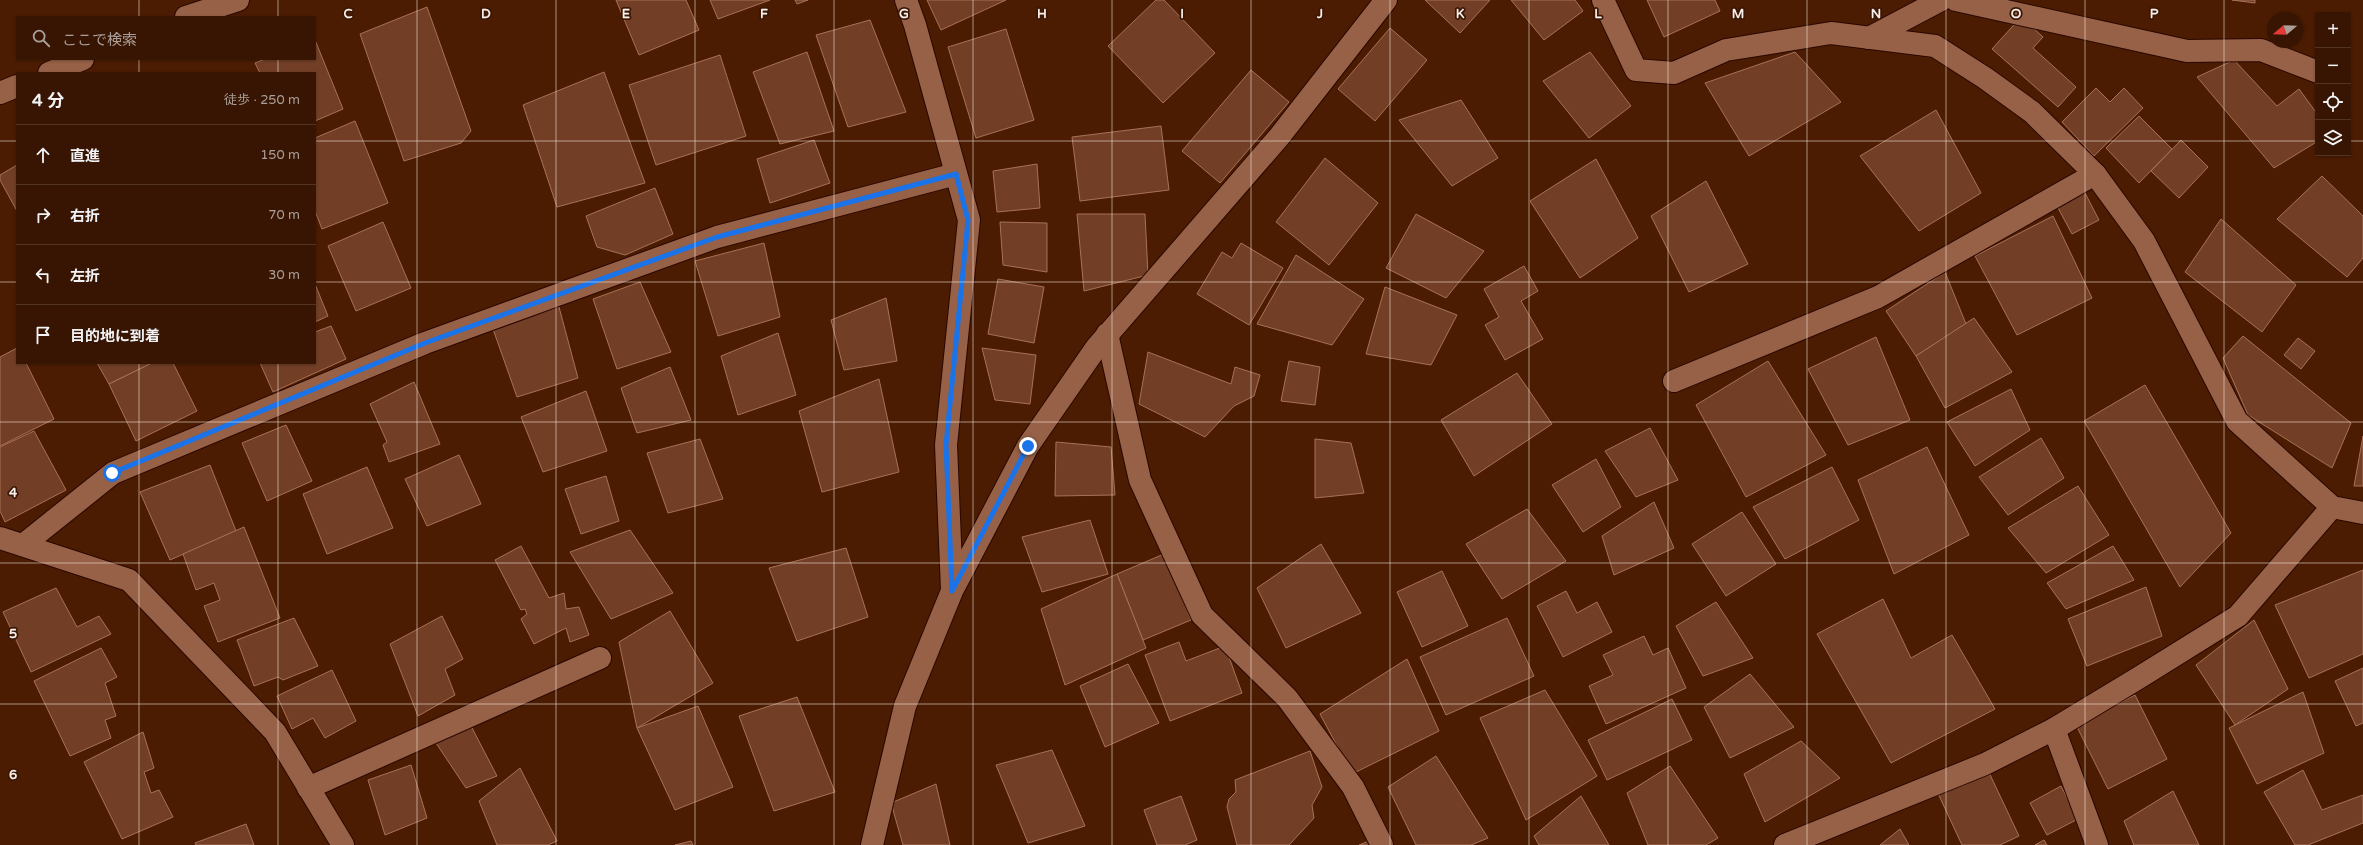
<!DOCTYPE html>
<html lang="ja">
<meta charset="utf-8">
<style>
body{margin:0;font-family:"Varela Round","Noto Sans JP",sans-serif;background:#432211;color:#f1f3f6}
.controls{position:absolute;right:12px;top:12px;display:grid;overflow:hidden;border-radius:0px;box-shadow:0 1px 3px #0004}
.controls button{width:36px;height:36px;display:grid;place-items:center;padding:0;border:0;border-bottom:1px solid #523424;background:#381502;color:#f1f3f6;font:20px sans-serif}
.compass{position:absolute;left:2267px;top:12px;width:36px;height:36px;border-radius:50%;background:#381502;box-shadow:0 1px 3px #0004;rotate:251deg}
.stop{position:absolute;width:12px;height:12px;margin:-9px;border:3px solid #1a73e8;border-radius:50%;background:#fff}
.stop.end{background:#1a73e8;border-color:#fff;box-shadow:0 1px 4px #0008}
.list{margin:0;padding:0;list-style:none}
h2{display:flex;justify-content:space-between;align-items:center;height:52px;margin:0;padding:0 16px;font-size:17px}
h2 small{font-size:13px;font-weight:400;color:#ab9f99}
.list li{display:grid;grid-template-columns:26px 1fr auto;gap:12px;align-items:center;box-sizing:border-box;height:60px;padding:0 16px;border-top:1px solid #523424}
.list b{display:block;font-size:15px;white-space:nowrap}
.list em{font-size:13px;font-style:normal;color:#ab9f99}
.icon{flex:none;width:22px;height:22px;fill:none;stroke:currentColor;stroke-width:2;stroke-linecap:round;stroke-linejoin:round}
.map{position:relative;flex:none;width:2363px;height:845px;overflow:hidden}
.search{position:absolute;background:#381502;box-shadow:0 1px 3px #0004;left:16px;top:16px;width:300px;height:44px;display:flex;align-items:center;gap:10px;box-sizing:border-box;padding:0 14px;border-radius:0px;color:#ab9f99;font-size:15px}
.panel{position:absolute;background:#381502;box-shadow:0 1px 3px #0004;left:16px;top:72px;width:300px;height:292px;border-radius:0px}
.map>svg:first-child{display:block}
</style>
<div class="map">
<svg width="2363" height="845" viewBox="0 0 2363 845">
<rect width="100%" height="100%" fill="#4b1c02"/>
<!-- building -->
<g fill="#723f26" stroke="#a87157">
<path d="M616,0H686L699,30L639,55Z"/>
<path d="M710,0H770L718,19Z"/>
<path d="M795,0H808L797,4Z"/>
<path d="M927,0H1006L941,30Z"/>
<path d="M1156,0H1164L1215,53L1163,103L1108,46Z"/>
<path d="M1425,0H1490L1460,33Z"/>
<path d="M1511,0H1575L1583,11L1544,40Z"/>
<path d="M1647,0H1715L1720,11L1664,37Z"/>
<path d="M2232,0H2255V3Z"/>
<path d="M427,7L471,131L461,143L404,161L360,34Z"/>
<path d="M2021,17L2043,37L2033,48L2076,87L2058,107L1992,49Z"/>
<path d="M870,20L906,112L848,127L816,35Z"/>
<path d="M1390,28L1427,60L1375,121L1338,89Z"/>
<path d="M1006,29L1034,120L976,138L948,47Z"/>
<path d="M315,40L343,109L315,121V73H260L255,63L265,59H315Z"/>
<path d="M807,52L834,131L780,144L753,72Z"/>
<path d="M1590,52L1631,106L1589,138L1543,81Z"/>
<path d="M1795,52L1841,102L1749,156L1705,83Z"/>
<path d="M720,55L746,136L656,165L629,85Z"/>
<path d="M2234,60L2277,106L2299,89L2318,115V141L2274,168L2197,77Z"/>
<path d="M1251,70L1289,102L1220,183L1182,151Z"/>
<path d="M604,72L645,183L557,207L523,105Z"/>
<path d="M2096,88L2110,102L2124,88L2143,108L2094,156L2062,122Z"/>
<path d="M1461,100L1498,158L1452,186L1399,120Z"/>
<path d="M1936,110L1981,193L1919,231L1860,156Z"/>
<path d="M2139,116L2172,149L2139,183L2106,148Z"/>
<path d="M355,121L388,203L322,229L315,211V138Z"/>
<path d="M1161,126L1169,190L1080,201L1072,137Z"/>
<path d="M814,140L830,183L770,203L757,159Z"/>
<path d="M2181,140L2208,167L2179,198L2151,171Z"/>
<path d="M1325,158L1378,203L1329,265L1276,222Z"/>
<path d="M1596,159L1638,238L1580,278L1530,201Z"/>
<path d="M1037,164L1040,208L997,212L993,171Z"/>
<path d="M17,165V211L0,180V175Z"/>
<path d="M2322,176L2363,216V258L2347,277L2277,219Z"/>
<path d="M1706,181L1748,264L1689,292L1651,216Z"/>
<path d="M655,188L673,234L625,255L597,247L586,216Z"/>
<path d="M2085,193L2099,220L2072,234L2057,206Z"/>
<path d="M1077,214H1145L1148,275L1084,291Z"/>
<path d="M1416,214L1484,251L1446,298L1386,268Z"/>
<path d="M2053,216L2092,298L2017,335L1975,256Z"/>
<path d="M2221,219L2296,285L2262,332L2185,272Z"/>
<path d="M383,222L411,288L356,311L328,246Z"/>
<path d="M1000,222L1047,223V272L1003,265Z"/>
<path d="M764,243L780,317L718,336L695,261Z"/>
<path d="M1241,243L1283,268L1249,325L1197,294L1222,252L1232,258Z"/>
<path d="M1296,255L1364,299L1332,345L1257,324Z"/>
<path d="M1524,266L1538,291L1521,301L1543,339L1505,360L1485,325L1499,317L1484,289Z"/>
<path d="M1945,272L1966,324L1916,356L1886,311Z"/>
<path d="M998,279L1044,287L1034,343L988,334Z"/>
<path d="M640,282L671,352L617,369L593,299Z"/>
<path d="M315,284L328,316L315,322Z"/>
<path d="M1385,287L1457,315L1431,365L1366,354Z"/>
<path d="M886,298L897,361L844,370L831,320Z"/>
<path d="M559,307L578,378L517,397L493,329Z"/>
<path d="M1974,318L2012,372L1945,408L1916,356Z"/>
<path d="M331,326L346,359L273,392L260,363H315V332Z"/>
<path d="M778,333L796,395L738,415L721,356Z"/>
<path d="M2243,336L2351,423L2332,468L2248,415L2223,358Z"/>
<path d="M1876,337L1910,420L1848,445L1808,369Z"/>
<path d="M2298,338L2315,351L2301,369L2284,355Z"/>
<path d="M17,348V363H26L54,419L0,446V357Z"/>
<path d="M982,348L1036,355L1030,404L995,400Z"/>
<path d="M1148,352L1231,384L1235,367L1260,375L1254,396L1234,406L1205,437L1139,404Z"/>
<path d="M1289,361L1320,367L1315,405L1281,401Z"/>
<path d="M1768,361L1826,455L1746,497L1696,405Z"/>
<path d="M97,363H152L109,384Z"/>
<path d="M152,363H173L197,411L136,441L109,384Z"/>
<path d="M670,367L691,420L637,433L621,388Z"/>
<path d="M1517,373L1552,424L1474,476L1441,420Z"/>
<path d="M879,379L899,472L822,492L799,411Z"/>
<path d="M414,382L440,444L389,462L383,445L387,442L370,404Z"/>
<path d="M2145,385L2231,533L2180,587L2084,421Z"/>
<path d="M2011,389L2030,430L1975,466L1947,422Z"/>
<path d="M586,391L607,451L543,472L521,417Z"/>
<path d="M286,425L312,481L267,501L242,443Z"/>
<path d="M1650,428L1678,480L1636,497L1605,451Z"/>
<path d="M34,431L66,490L5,522L0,511V447Z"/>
<path d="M2363,436V486H2354Z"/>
<path d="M2041,438L2064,478L2008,515L1979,477Z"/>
<path d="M700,439L723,499L668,513L647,453Z"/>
<path d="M1315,439L1351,443L1364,493L1315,498Z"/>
<path d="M1056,442L1111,447L1115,495L1055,496Z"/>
<path d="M1927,447L1969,535L1894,574L1858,480Z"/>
<path d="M459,455L481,504L427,526L405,479Z"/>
<path d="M1596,459L1621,507L1583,532L1552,485Z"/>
<path d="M210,465L236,531L170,560L140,492Z"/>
<path d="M367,467L393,528L327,554L303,494Z"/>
<path d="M1832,467L1859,520L1785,559L1753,507Z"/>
<path d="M606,476L619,521L581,534L565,489Z"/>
<path d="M2078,486L2109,535L2046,573L2008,528Z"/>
<path d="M1654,502L1674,548L1614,575L1602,536Z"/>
<path d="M1527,509L1566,561L1502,599L1466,544Z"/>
<path d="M1742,512L1776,564L1726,596L1692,544Z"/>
<path d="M1090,520L1108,574L1042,592L1022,537Z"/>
<path d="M244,527L280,618L218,642L204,606L220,600L214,583L196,590L183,554Z"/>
<path d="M630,530L673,593L611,619L570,552Z"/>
<path d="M1321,544L1361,613L1286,648L1257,588Z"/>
<path d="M521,546L549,598L564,593L566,609L579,607L589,635L570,642L566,628L534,644L521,619L527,614L525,609L521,610L495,560Z"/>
<path d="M2113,546L2134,580L2066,609L2047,583Z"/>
<path d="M846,548L868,617L797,641L769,568Z"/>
<path d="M1164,554L1191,620L1143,640L1117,574Z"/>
<path d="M2363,570V654L2309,678L2275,605Z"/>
<path d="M1442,571L1468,626L1422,647L1397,592Z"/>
<path d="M1117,574L1146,648L1065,685L1041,609Z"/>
<path d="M2146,587L2162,636L2087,666L2068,619Z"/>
<path d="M56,588L77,627L99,616L111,634L31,672L3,612Z"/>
<path d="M1566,591L1577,613L1597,602L1612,632L1563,657L1537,606Z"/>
<path d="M1883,599L1911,658L1952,635L1995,709L1891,763L1817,634Z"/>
<path d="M1716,602L1753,658L1703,676L1676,626Z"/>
<path d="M670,611L713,683L637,728L619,642Z"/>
<path d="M442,616L463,659L445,669L455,695L418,716L390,644Z"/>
<path d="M294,618L318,666L283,680L278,677L254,686L237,640Z"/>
<path d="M1507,618L1534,676L1446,715L1420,657Z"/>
<path d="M2254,620L2288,689L2235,725L2196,665Z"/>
<path d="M1644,636L1653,655L1668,648L1686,688L1606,724L1589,686L1613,675L1603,655Z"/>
<path d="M1179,642L1186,661L1225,646L1242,693L1170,721L1145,655Z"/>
<path d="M101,648L117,677L105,683L116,716L105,720L111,738L70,756L34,681Z"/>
<path d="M1407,659L1439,731L1352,774L1320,714Z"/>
<path d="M1128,664L1159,723L1105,747L1080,686Z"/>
<path d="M2363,668V723L2356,726L2335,681Z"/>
<path d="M332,670L356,721L325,738L313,718L292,729L277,696Z"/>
<path d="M1750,674L1794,727L1730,758L1704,707Z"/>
<path d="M1545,690L1597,776L1526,820L1480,718Z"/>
<path d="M2303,692L2324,753L2257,784L2229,728Z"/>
<path d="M2135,695L2167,759L2108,789L2076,725Z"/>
<path d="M797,697L835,792L774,811L739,716Z"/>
<path d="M1672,699L1692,740L1607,780L1588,740Z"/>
<path d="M698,706L733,787L675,810L637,728Z"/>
<path d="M471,726L497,776L466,788L434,740Z"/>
<path d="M143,732L154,768L144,772L151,793L159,790L173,817L122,839L84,762Z"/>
<path d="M1801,741L1840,778L1765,822L1744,774Z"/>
<path d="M1052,750L1085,826L1028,843L996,765Z"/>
<path d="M1310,751L1322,787L1312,805L1314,818L1289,845H1237L1227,807L1229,799L1236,792L1235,780Z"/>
<path d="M1436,756L1488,838L1471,845H1416L1388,787Z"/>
<path d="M1985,764L2019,836L2000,845H1962L1935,787Z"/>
<path d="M411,765L427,818L385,835L368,780Z"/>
<path d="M1670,766L1718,838L1706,845H1648L1627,793Z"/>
<path d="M520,768L557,841L548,845H497L479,801Z"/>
<path d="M2303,770L2322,810L2363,795V823L2308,845H2295L2264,792Z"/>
<path d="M936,784L950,845H903L891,803Z"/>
<path d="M2061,786L2078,819L2047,835L2030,803Z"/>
<path d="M2173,791L2199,845H2134L2124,821Z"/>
<path d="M1181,796L1197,840L1185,845H1157L1144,810Z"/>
<path d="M1581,796L1609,845H1539L1534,836Z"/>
<path d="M246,824L254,845H196L195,843Z"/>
<path d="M1900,829L1909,845H1880Z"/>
<path d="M2044,840L2047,845H2035Z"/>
<path d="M691,841L693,845H675Z"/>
<path d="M1369,841L1371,845H1359Z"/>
</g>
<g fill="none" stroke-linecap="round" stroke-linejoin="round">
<defs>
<g id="service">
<path d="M1956,0L2187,51L2261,50L2318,72"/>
<path d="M1869,38L1941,0"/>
<path d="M1674,381L1878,297L2095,174"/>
<path d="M308,788L600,658"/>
</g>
<g id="minor">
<path d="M906,0L915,25L969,220L946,445L952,590"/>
<path d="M1603,0L1636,70L1674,73L1726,50L1831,33L1935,46L1985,78L2032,112L2095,174L2144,241L2237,421L2332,507L2363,513"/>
<path d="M1107,334L1140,480L1202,615L1287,698L1353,787L1382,845"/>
<path d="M0,538L129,580L275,732L343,845"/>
<path d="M23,545L113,473L425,343L717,237L956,174"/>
<path d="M2054,729L2097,845"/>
<path d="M872,845L905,706L952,591L1028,446L1096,348L1279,137L1386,0"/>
<path d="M1785,845L1985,764L2054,729L2140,677L2238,616L2332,507"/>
</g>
<g id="secondary">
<path d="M186,17L238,0"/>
<path d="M49,73L83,59"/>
<path d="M0,93L17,86"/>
</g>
</defs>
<!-- service casing -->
<use href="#service" stroke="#2a0700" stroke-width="24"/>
<!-- minor casing -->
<use href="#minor" stroke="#2a0700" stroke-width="24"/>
<!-- secondary casing -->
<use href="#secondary" stroke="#2a0700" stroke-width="24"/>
<!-- service -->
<use href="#service" stroke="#976147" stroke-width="22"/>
<!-- minor -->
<use href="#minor" stroke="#976147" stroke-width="22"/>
<!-- secondary -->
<use href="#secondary" stroke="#976147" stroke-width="22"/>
</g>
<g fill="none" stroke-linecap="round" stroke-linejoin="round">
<!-- route -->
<path stroke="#1a73e8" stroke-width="5" d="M112,473L425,343L717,237L956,174L968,220L946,445L952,591L1028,446"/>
</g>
<!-- grid -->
<path fill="none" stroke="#faeee8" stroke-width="1" stroke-opacity="0.55" d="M139,0V17M278,0V17M417,0V845M556,0V845M695,0V845M834,0V845M973,0V845M1112,0V845M1251,0V845M1390,0V845M1529,0V845M1668,0V845M1807,0V845M1946,0V845M2085,0V845M2224,0V845M139,59V73M278,59V73M0,141H17M315,141H2318M2348,141H2363M0,282H17M315,282H2363M139,363V845M278,363V845M0,422H2363M0,563H2363M0,704H2363"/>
<g font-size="13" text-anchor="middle" font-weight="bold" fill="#faeee8" stroke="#3a1604" stroke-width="3.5" stroke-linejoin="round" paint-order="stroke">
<text x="348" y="18">C</text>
<text x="486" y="18">D</text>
<text x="626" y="18">E</text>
<text x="764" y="18">F</text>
<text x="904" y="18">G</text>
<text x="1042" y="18">H</text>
<text x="1182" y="18">I</text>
<text x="1320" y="18">J</text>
<text x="1460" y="18">K</text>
<text x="1598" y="18">L</text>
<text x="1738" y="18">M</text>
<text x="1876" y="18">N</text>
<text x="2016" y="18">O</text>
<text x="2154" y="18">P</text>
<text x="13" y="497">4</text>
<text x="13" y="638">5</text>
<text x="13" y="779">6</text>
</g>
</svg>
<div class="controls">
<button>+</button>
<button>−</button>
<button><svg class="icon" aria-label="locate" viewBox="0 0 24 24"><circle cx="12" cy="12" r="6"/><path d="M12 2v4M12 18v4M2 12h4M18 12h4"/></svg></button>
<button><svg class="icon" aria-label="layers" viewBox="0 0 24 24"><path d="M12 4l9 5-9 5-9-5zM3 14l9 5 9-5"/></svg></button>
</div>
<svg class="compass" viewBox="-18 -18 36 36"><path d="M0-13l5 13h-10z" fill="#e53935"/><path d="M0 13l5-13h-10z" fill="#ab9f99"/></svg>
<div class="stop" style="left:112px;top:473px"></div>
<div class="stop end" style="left:1028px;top:446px"></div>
<div class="search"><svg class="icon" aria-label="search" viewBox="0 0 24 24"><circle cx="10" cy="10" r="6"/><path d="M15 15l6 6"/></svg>ここで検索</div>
<section class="panel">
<h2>4 分<small>徒歩 · 250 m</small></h2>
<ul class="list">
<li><svg class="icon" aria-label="ahead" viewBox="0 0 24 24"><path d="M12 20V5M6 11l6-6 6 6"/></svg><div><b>直進</b></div><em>150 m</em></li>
<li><svg class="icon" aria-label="right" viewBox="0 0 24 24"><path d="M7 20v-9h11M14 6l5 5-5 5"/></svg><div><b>右折</b></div><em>70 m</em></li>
<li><svg class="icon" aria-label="left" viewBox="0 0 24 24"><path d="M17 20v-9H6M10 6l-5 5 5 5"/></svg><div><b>左折</b></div><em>30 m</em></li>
<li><svg class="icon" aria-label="arrive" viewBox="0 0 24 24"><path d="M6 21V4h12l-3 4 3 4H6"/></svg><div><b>目的地に到着</b></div></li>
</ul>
</section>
</div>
